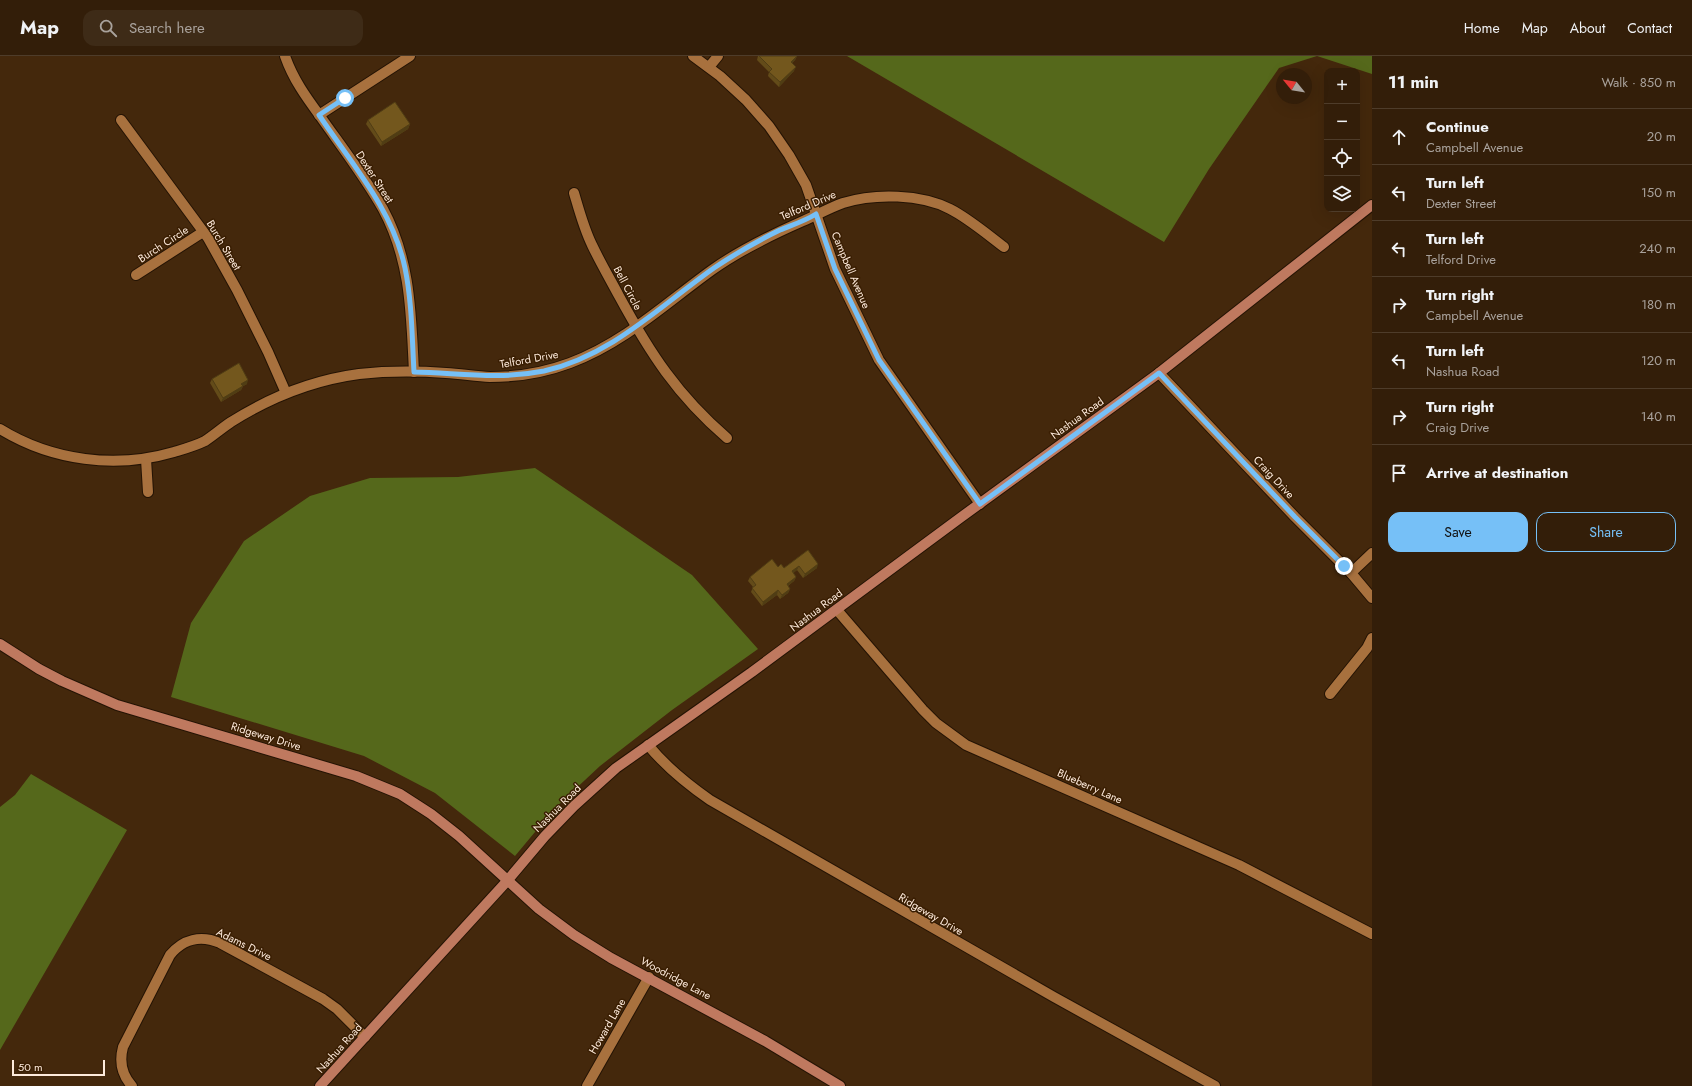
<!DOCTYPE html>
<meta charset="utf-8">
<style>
body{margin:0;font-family:Jost,sans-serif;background:#3e2b17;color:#f1f3f6}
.controls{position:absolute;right:12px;top:12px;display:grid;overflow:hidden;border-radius:8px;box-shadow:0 4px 16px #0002}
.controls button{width:36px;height:36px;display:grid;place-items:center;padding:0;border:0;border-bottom:1px solid #4e3c2a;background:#331e09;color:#f1f3f6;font:20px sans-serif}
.compass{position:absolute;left:1276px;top:12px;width:36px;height:36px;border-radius:50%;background:#331e09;box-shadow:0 4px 16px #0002;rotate:300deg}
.scale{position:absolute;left:12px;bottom:10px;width:93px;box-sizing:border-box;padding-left:4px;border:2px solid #feebdc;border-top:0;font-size:11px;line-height:14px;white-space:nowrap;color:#feebdc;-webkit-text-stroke:3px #3a1e02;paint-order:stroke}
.stop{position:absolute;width:12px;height:12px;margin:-9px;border:3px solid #76c0f7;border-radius:50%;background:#fff}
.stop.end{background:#76c0f7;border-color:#fff;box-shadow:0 1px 4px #0008}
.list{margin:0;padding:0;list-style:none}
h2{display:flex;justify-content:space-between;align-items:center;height:52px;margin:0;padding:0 16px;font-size:17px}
h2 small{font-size:13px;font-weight:400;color:#a9a29c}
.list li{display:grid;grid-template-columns:26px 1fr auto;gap:12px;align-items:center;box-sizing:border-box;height:56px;padding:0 16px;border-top:1px solid #4e3c2a}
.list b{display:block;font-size:15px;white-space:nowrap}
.list p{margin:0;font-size:13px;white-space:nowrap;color:#a9a29c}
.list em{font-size:13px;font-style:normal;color:#a9a29c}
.actions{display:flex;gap:8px;padding:12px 16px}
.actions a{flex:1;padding:9px 0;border:1px solid #76c0f7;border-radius:12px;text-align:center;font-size:14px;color:#76c0f7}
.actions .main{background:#76c0f7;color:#111}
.icon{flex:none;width:22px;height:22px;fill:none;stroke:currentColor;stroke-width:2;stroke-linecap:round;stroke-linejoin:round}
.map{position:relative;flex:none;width:1372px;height:1030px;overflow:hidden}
header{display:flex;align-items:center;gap:24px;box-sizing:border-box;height:56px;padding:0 20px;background:#331e09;border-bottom:1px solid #4e3c2a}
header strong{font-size:19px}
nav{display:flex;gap:22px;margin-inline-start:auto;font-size:14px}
.search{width:280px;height:36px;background:#3e2b17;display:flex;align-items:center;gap:10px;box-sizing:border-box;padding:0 14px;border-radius:12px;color:#a9a29c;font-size:15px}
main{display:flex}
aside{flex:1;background:#331e09}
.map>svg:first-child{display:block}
</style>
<header>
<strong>Map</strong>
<div class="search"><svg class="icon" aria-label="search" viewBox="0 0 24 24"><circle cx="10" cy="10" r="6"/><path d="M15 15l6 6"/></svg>Search here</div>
<nav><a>Home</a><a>Map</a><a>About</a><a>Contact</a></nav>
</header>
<main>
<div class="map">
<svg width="1372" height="1030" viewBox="0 0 1372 1030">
<rect width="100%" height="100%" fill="#44280c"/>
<!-- forest -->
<g fill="#55681b">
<path d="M847,0H1372V18L1317,0L1279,12L1209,113L1164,186Z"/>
<path d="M535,412L692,519L758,593L672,654L600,710L555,752L515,800L435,737L364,700L171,641L191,567L244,485L310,440L370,422L458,421Z"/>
<path d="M31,718L127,774L0,994V751L15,739Z"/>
</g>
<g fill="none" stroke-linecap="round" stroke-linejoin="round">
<defs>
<g id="street">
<path d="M285,0C293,23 306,41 320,60C341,90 365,121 383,153C411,205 411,258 414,316"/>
<path d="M693,0L720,20L746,44L769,70L789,99L806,129L835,213L879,304L980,448"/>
<path d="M709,11L718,0"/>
<path d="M319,59L410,0"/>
<path d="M121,64L208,182L237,234L268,296L286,337"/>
<path d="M574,137C579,154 584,173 592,189C600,206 610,223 619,240C650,297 677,339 727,382"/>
<path d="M136,219L203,176"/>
<path d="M1159,317L1295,461L1351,517L1372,542"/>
<path d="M0,373C52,405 116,413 174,396C184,393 195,390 205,385C214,379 222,372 231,366C269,342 314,324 359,318C387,315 417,315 446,317C461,318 475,320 490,321C516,321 546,316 570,307C624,287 666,247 712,214C740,194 771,179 803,165C817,159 829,152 843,147C875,137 921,138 950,153C968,162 988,179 1004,191"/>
<path d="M146,403L148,436"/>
<path d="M1351,517L1372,497"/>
<path d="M837,554L923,654L936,667L966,689L1239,809L1372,878"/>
<path d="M1330,638L1367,592L1372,582"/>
<path d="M648,689C666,711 687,728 710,744L1054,941L1215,1030"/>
<path d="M132,1030C122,1019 119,1006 123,991L170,899C183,883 201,879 220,887L323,943L337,953L365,981"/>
<path d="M587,1030L649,921"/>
</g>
<g id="secondary">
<path d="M0,588L39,613L62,625L117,649L356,720L400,738L431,758L459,780L539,853L574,879L611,902L765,985L840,1030"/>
<path d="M320,1030L507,825L545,780L574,750L616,712L752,616L960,462L1159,317L1372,149"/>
</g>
</defs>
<!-- street casing -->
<use href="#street" stroke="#241304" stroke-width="12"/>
<!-- secondary casing -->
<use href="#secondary" stroke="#241304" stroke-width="12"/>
<!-- street -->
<use href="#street" stroke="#a8713e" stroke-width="10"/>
<!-- secondary -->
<use href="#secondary" stroke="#bf795f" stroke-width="10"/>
</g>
<!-- wall -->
<g fill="#634b19">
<path d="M758,0H797L795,4L792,7L794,15L779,31L768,20L769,16L757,4Z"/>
<path d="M368,64L410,68L408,73L381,90L366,68Z"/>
<path d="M212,323L247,328L243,330L241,334L221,346L210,327Z"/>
<path d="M808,494L817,512L803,522L797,514L793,517L796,521L794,525L788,530L790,533L788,537L780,543L777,539L762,550L751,536L753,531L748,525L750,521L778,511L784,512Z"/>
</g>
<!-- shaded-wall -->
<g fill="#503d14">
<path d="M797,0L795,4L790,10L791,6Z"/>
<path d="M796,11L794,15L779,31L780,26Z"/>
<path d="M410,68L408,73L381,90L382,86Z"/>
<path d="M248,324L247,328L240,332L241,328Z"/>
<path d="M243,330L241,334L221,346L223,342Z"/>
<path d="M818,508L817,512L803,522L805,518Z"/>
<path d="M799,510L797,514L790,520L792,515Z"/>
<path d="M796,521L794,525L785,532L787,528Z"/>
<path d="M790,533L788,537L780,543L782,539Z"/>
<path d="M778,534L777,539L762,550L763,546Z"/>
</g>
<!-- building -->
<g fill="#73571d" stroke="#503d14">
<path d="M759,0H797L791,6L796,11L780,26L769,16L772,13Z"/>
<path d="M395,46L410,68L382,86L368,64Z"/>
<path d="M239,307L248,324L241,328L243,330L223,342L212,323Z"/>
<path d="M808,494L818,508L805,518L799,510L792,515L796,521L787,528L790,533L782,539L778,534L763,546L752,532L756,529L750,521L772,503L778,511L781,508L784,512Z"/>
</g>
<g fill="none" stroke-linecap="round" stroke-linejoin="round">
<!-- route -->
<path stroke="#76c0f7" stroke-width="5" d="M345,42L319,59C351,107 393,154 405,212C412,246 412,281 414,316C459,317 499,324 544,315C611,300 660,250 714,212C735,198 757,185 780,174C792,169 805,165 816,158L835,213L879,304L980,448L1159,317L1295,461L1344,510"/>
</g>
<g text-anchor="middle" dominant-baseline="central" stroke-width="3" stroke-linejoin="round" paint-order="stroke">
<!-- street labels -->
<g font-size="11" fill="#feebdc" stroke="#3a1e02">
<text transform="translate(375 121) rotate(57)">Dexter Street</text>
<text transform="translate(808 149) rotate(-23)">Telford Drive</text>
<text transform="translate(163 188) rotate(-33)">Burch Circle</text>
<text transform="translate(224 189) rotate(59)">Burch Street</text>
<text transform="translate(851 214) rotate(67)">Campbell Avenue</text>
<text transform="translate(628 232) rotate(62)">Bell Circle</text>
<text transform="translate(529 303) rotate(-10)">Telford Drive</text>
<text transform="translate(1077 362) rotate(-36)">Nashua Road</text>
<text transform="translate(1274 421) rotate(47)">Craig Drive</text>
<text transform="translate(816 554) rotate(-37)">Nashua Road</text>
<text transform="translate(266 680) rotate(17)">Ridgeway Drive</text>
<text transform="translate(1090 730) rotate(24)">Blueberry Lane</text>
<text transform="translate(557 752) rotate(-45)">Nashua Road</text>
<text transform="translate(931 858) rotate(30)">Ridgeway Drive</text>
<text transform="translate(244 888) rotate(26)">Adams Drive</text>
<text transform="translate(676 922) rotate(28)">Woodridge Lane</text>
<text transform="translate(607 970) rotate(-60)">Howard Lane</text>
<text transform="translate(339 992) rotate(-48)">Nashua Road</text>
</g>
</g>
</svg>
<div class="controls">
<button>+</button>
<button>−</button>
<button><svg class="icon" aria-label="locate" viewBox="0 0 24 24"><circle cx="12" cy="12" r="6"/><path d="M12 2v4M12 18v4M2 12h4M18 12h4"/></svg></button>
<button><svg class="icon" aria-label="layers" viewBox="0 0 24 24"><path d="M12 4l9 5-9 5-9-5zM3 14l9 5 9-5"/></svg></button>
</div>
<svg class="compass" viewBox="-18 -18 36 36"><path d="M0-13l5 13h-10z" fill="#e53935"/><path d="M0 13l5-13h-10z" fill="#a9a29c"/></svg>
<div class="scale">50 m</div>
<div class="stop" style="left:345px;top:42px"></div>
<div class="stop end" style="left:1344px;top:510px"></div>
</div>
<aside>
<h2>11 min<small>Walk · 850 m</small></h2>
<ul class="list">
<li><svg class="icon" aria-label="ahead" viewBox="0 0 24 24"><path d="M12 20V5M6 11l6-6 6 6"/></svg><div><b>Continue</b><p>Campbell Avenue</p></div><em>20 m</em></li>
<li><svg class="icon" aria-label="left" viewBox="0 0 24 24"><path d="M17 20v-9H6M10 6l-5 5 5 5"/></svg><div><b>Turn left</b><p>Dexter Street</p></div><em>150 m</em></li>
<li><svg class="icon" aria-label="left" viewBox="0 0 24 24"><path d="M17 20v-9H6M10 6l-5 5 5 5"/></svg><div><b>Turn left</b><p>Telford Drive</p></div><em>240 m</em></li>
<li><svg class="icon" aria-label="right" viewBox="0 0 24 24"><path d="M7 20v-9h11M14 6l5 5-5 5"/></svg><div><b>Turn right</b><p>Campbell Avenue</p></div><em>180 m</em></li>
<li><svg class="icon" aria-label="left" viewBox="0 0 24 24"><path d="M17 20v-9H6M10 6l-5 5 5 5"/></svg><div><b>Turn left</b><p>Nashua Road</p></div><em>120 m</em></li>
<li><svg class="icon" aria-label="right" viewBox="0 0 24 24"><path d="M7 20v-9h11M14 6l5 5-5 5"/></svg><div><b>Turn right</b><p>Craig Drive</p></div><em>140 m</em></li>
<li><svg class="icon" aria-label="arrive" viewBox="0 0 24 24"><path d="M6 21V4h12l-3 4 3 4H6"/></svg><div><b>Arrive at destination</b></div></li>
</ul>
<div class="actions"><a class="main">Save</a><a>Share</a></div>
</aside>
</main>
